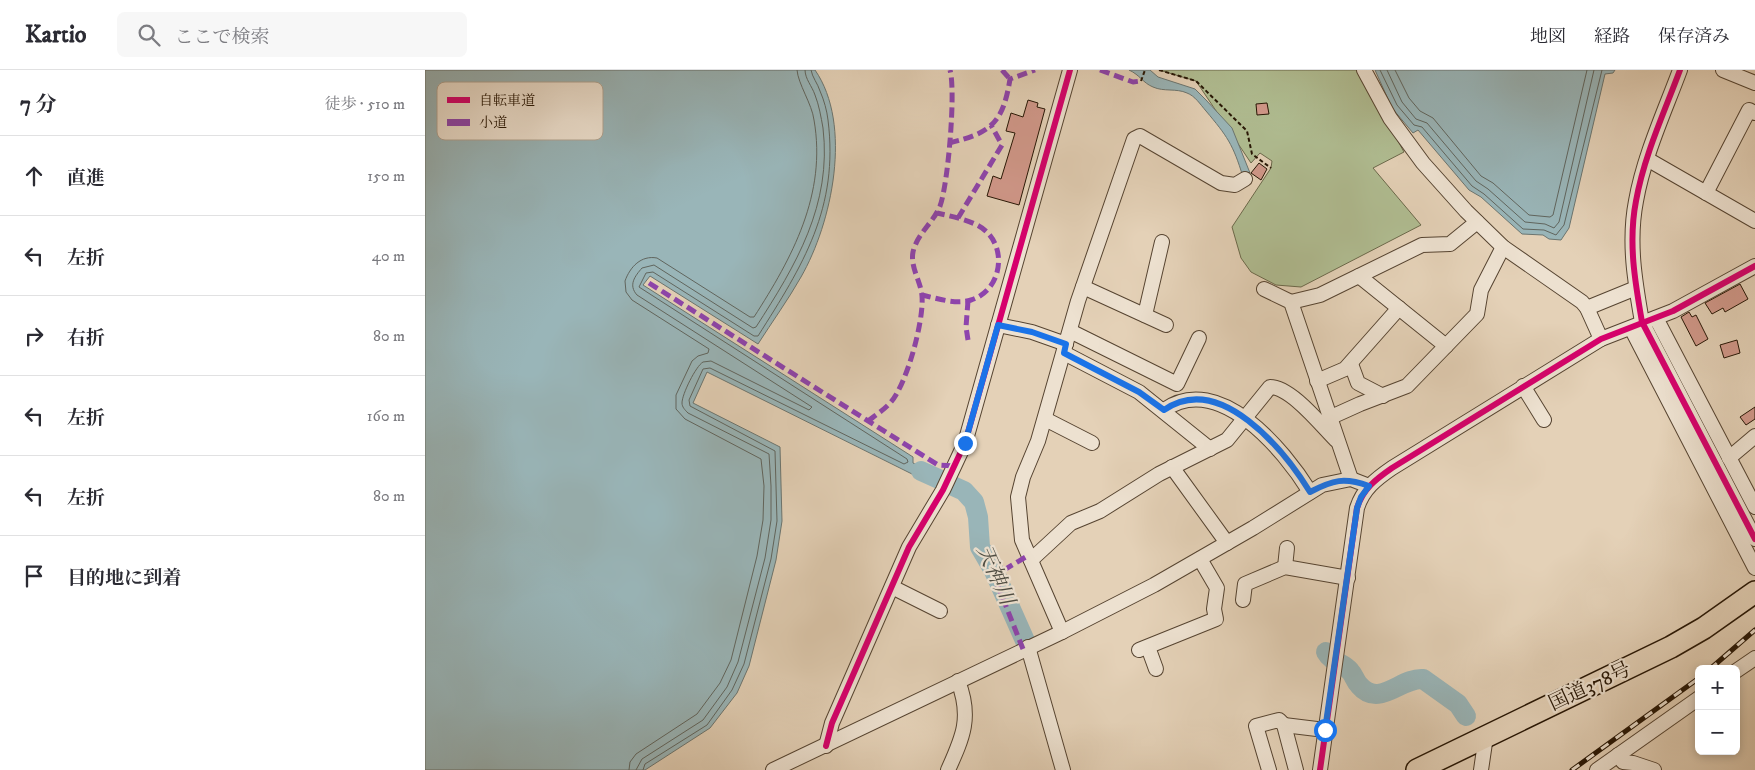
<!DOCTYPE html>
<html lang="ja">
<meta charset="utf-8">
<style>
body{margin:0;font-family:"IM FELL DW Pica","Noto Serif JP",serif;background:#f7f7f7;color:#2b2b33}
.controls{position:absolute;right:15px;bottom:15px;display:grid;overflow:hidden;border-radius:8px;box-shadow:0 2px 8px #0003}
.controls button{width:45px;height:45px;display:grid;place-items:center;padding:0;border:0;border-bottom:1px solid #e1e1e2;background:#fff;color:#2b2b33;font:25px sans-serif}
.stop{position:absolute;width:15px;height:15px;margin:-11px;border:4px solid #1a73e8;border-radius:50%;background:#fff}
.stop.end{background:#1a73e8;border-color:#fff;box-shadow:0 1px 5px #0008}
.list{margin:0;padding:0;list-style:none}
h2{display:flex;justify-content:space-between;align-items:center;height:65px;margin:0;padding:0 20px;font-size:21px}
h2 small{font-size:16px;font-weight:400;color:#7c7c81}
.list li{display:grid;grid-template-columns:32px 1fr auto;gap:15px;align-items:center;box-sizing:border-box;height:80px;padding:0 20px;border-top:1px solid #e1e1e2}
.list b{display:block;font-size:19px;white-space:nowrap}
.list em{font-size:16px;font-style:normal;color:#7c7c81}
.icon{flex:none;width:28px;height:28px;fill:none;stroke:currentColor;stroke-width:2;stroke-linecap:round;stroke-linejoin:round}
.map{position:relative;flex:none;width:1330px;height:700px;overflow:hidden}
header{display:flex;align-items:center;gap:30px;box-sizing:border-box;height:70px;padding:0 25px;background:#fff;border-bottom:1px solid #e1e1e2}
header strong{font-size:24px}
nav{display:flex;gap:28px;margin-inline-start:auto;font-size:18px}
.search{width:350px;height:45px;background:#f7f7f7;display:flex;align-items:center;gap:12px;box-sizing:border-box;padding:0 18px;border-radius:8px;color:#7c7c81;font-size:19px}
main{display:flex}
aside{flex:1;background:#fff}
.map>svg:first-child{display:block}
</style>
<header>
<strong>Kartio</strong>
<div class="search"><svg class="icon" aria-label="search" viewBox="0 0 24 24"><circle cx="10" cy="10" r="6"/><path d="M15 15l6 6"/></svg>ここで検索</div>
<nav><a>地図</a><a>経路</a><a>保存済み</a></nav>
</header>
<main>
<aside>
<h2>7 分<small>徒歩 · 510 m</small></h2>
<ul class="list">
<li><svg class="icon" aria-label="ahead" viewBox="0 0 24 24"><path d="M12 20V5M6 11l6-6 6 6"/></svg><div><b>直進</b></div><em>150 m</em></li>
<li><svg class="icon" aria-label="left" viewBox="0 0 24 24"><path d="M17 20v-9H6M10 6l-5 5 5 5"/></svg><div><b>左折</b></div><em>40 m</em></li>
<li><svg class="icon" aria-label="right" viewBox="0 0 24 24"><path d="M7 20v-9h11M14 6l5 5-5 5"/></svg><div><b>右折</b></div><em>80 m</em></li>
<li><svg class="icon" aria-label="left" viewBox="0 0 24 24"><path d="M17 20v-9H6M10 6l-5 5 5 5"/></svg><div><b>左折</b></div><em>160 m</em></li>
<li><svg class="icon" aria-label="left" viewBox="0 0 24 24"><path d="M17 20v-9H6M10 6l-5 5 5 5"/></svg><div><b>左折</b></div><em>80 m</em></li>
<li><svg class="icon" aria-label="arrive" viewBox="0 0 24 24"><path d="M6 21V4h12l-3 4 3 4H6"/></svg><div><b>目的地に到着</b></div></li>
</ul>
</aside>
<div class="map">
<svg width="1330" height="700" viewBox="0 0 1330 700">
<rect width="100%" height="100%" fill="#e4d1b7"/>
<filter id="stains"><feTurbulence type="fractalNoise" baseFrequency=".004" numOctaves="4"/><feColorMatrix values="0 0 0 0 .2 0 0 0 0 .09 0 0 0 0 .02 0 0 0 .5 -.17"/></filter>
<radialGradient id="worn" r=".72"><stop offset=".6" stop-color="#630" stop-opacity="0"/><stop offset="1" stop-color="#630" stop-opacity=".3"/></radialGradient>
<!-- green -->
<path fill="#b0bd92" stroke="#6b694b" d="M734,0H934L979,82L948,98L996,155L876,217L851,215L826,202L816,188L807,157L846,98L847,91L835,83L826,93L771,11Z"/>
<!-- water -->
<g fill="#99b5b8" stroke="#6b7570">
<path d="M0,0H390C428,55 407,153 376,207C363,230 347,252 333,274L225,206L218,215L488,387V393L498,398L493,407L282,302L268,333L355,377L357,451L351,490L324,596L312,623L285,658L220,700H0Z"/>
<path d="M704,0H725L733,7L770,19L781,30L807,58L825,103L818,107C808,74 802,66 781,41C775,34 770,26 762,23C751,18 739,22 728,17C718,13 715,5 704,0Z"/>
<path d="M950,0H1190L1188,3L1180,4L1144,158L1136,170L1124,169L1118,165L1097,164L1056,127L1044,120L993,60L988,63L967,38Z"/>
</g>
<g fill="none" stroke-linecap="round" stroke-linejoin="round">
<!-- shore -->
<g stroke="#60655e" stroke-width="1">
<path d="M955,0L972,35L989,55L997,57L1047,116L1059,124L1098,159L1119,160L1131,165L1139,155L1177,0"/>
<path d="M962,0L977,32L991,49L1002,53L1051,111L1063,119L1100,152L1120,154L1129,158L1134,152L1169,0"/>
<path d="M970,0L984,28L995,41L1008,48L1056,106L1068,113L1104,145L1125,147L1128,145L1162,0"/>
<path d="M204,700L205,692L211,684L272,644L295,613L306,590L332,486L338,450L339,416L336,389L260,349L251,339V325L267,291L273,286L283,283L284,279L207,230L201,222L200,211C205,197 216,185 232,188L325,247H329C367,188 402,124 389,50C387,34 373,14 372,0"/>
<path d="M211,700L217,689L278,650L302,617L313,592L340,488L346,450V416L344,384L263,343C260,340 257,337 257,333C257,324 271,296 278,292L286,291L384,340L387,337L212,225C203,215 210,206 217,198L229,195L328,258L331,257C371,195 407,135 398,58C396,47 394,35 390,25C387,16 380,9 380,0"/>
<path d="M218,700L220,694L282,655L307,620L319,594L346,489L352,451L350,381L265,336L264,330L278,299L285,298L479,394L483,392L482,389L214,217L221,203L228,202L329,266H333C378,195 414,138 403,50C402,41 399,30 395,21C393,14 387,7 386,0"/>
</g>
<!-- river -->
<g stroke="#99b5b8" stroke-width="20">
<path d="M496,401L516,410"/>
<path d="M528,416L539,421L549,432L553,447L555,477L569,501L601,573"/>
<path d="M901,582C907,593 918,592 925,601C929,605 930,611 934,615C954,639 976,607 998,609L1033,634L1041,646"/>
</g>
</g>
<!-- building -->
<g fill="#d1988a" stroke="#261504">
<path d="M603,30L613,33L612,37L620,39L594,135L562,126L568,106L576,109L590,63L581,61L586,43L598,47Z"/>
<path d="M842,33L844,44L832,45L831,34Z"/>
<path d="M834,93L842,99L836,110L826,103Z"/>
<path d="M1315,214L1323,229L1300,242L1298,238L1287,244L1280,233Z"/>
<path d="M1264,242L1267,247L1271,245L1283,269L1271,276L1256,247Z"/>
<path d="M1312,270L1315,283L1299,288L1295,275Z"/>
<path d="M1330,337V349L1321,355L1315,347Z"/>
</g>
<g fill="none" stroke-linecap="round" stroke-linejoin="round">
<defs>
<g id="minor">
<path d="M939,0L965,48L998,93L1041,141L1078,177L1157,232L1162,238L1176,269"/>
<path d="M1255,0C1239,43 1219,86 1211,131C1203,172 1210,212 1217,252L1330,469"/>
<path d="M1298,0L1330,13"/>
<path d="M1222,89L1330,151"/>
<path d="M1281,123L1324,40L1330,43"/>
<path d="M934,206L1021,276"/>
<path d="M658,217L741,255"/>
<path d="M839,219L866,232L926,409"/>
<path d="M866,232L895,225L997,175L1025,174L1052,152"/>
<path d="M1162,238L1211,218"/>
<path d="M720,245L737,172"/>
<path d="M1231,248L1330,437"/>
<path d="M573,255L607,262L641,274"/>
<path d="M1206,258L1330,498"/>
<path d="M645,261L752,314L774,268"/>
<path d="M639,283L714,322L785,379"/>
<path d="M926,294L933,313L958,326"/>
<path d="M892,311L920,299L974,238"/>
<path d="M1098,316L1119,350"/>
<path d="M739,340C794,301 859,380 885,422"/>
<path d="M904,348L935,334L982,316L1052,244L1056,220L1078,177"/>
<path d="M620,349L667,373"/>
<path d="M1304,388L1330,366"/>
<path d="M747,397L802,473"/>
<path d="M606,490L646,453L675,441L734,404L802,370L845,317C866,317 896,355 911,370"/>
<path d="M860,497L862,478"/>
<path d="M467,517L515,541"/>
<path d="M818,530L820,514L860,497L923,508"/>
<path d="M637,562L597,470L593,427L598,407L613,371L653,231L709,69L715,66L796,113L810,115L820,109"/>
<path d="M603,577L638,700"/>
<path d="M723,577L731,599"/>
<path d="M714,580L791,549L789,539L792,518L775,489"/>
<path d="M1311,601L1330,588"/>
<path d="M859,655L900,660"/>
<path d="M401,676L407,653L484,477L518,420L540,373L645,0"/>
<path d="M1193,685L1198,692L1208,693L1229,700"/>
<path d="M348,700L637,562L729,515L828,458L897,415L926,409L944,416"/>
<path d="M523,700C538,667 547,647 533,611"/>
<path d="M844,700L831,656L854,650L859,655L871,700"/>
<path d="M895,700L932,438C938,419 951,409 967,398L1176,269L1248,241L1330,196"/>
<path d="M1056,700L1061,666"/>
<path d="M1172,700L1274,628"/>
</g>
<path id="highway" d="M992,700L1246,577L1279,558L1330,522"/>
</defs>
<!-- minor casing -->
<use href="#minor" stroke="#564431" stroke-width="16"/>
<!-- highway casing -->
<use href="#highway" stroke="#261504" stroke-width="24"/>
<!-- path -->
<g stroke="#261504" stroke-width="2" stroke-dasharray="4 2.5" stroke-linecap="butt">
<path d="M734,0L771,11L822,61L827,84L846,98"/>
<path d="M716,11L720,0"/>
</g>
<!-- minor -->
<use href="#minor" stroke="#ede1d0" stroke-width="14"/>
<!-- highway -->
<use href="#highway" stroke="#e4d1b7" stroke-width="21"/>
<defs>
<g id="rail">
<path d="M1285,599L1330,560"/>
<path d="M1147,700L1274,608"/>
</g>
</defs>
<!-- rail casing -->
<use href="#rail" stroke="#261504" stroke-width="5"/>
<!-- rail -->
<use href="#rail" stroke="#ede1d0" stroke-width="3" stroke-dasharray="9" stroke-linecap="butt"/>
<!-- quiet -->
<g stroke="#8e44ad" stroke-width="5" stroke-dasharray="10 5" stroke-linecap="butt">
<path d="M577,0L585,9"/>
<path d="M675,0L708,12L716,11"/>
<path d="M524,73C566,63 578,53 585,9L610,0"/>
<path d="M533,148L577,75L566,55"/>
<path d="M224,213L513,395L530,396"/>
<path d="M496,225C512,228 530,235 546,230C579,220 584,171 552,155C540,149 525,146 512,143"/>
<path d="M543,270L541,257L543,231"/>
<path d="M443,351C451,345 460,339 466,332C482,313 499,251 497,226C496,212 485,197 488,182C492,164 508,153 515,136C523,115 531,21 525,0"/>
<path d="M598,579L569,506L604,485"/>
</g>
<defs>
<g id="cycleway">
<path d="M1255,0C1239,43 1219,86 1211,131C1203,172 1210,212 1217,252L1330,469"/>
<path d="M401,676L407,653L484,477L518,420L540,373L645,0"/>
<path d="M895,700L932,438C938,419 951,409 967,398L1176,269L1248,241L1330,196"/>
</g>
</defs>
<!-- cycleway casing -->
<use href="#cycleway" stroke="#ede1d0" stroke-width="9"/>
<!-- cycleway -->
<use href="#cycleway" stroke="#d6006c" stroke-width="6"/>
</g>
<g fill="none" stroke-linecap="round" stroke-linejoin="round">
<!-- route -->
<path stroke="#1a73e8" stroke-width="6" d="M540,373L573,255L607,262L641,274L639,283L714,322L739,340C795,301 859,380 885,422C908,410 919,407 944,416L936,427L932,438L900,660"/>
</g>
<g text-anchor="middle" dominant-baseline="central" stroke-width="4.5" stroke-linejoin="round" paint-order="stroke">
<!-- street labels -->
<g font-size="20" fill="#261504" stroke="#ede1d0">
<text transform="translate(1165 617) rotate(-25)">国道378号</text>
</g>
<!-- water labels -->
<g font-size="21" font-style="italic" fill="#4e4d43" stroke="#ede1d0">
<text transform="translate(570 505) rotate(66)">天神川</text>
</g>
</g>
<!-- legend -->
<rect x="12" y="12" width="166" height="58" rx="8" fill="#ede1d0" stroke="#b1a493" stroke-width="1"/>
<rect x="22" y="27" width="23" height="6" fill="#d6006c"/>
<rect x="22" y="49" width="23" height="7" fill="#8e44ad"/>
<g font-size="14" fill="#261504">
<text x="54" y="35">自転車道</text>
<text x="54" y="57">小道</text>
</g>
<rect width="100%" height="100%" filter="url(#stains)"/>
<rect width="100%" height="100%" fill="url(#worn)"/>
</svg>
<div class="controls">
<button>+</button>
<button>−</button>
</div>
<div class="stop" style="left:900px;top:660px"></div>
<div class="stop end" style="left:540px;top:373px"></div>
</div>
</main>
